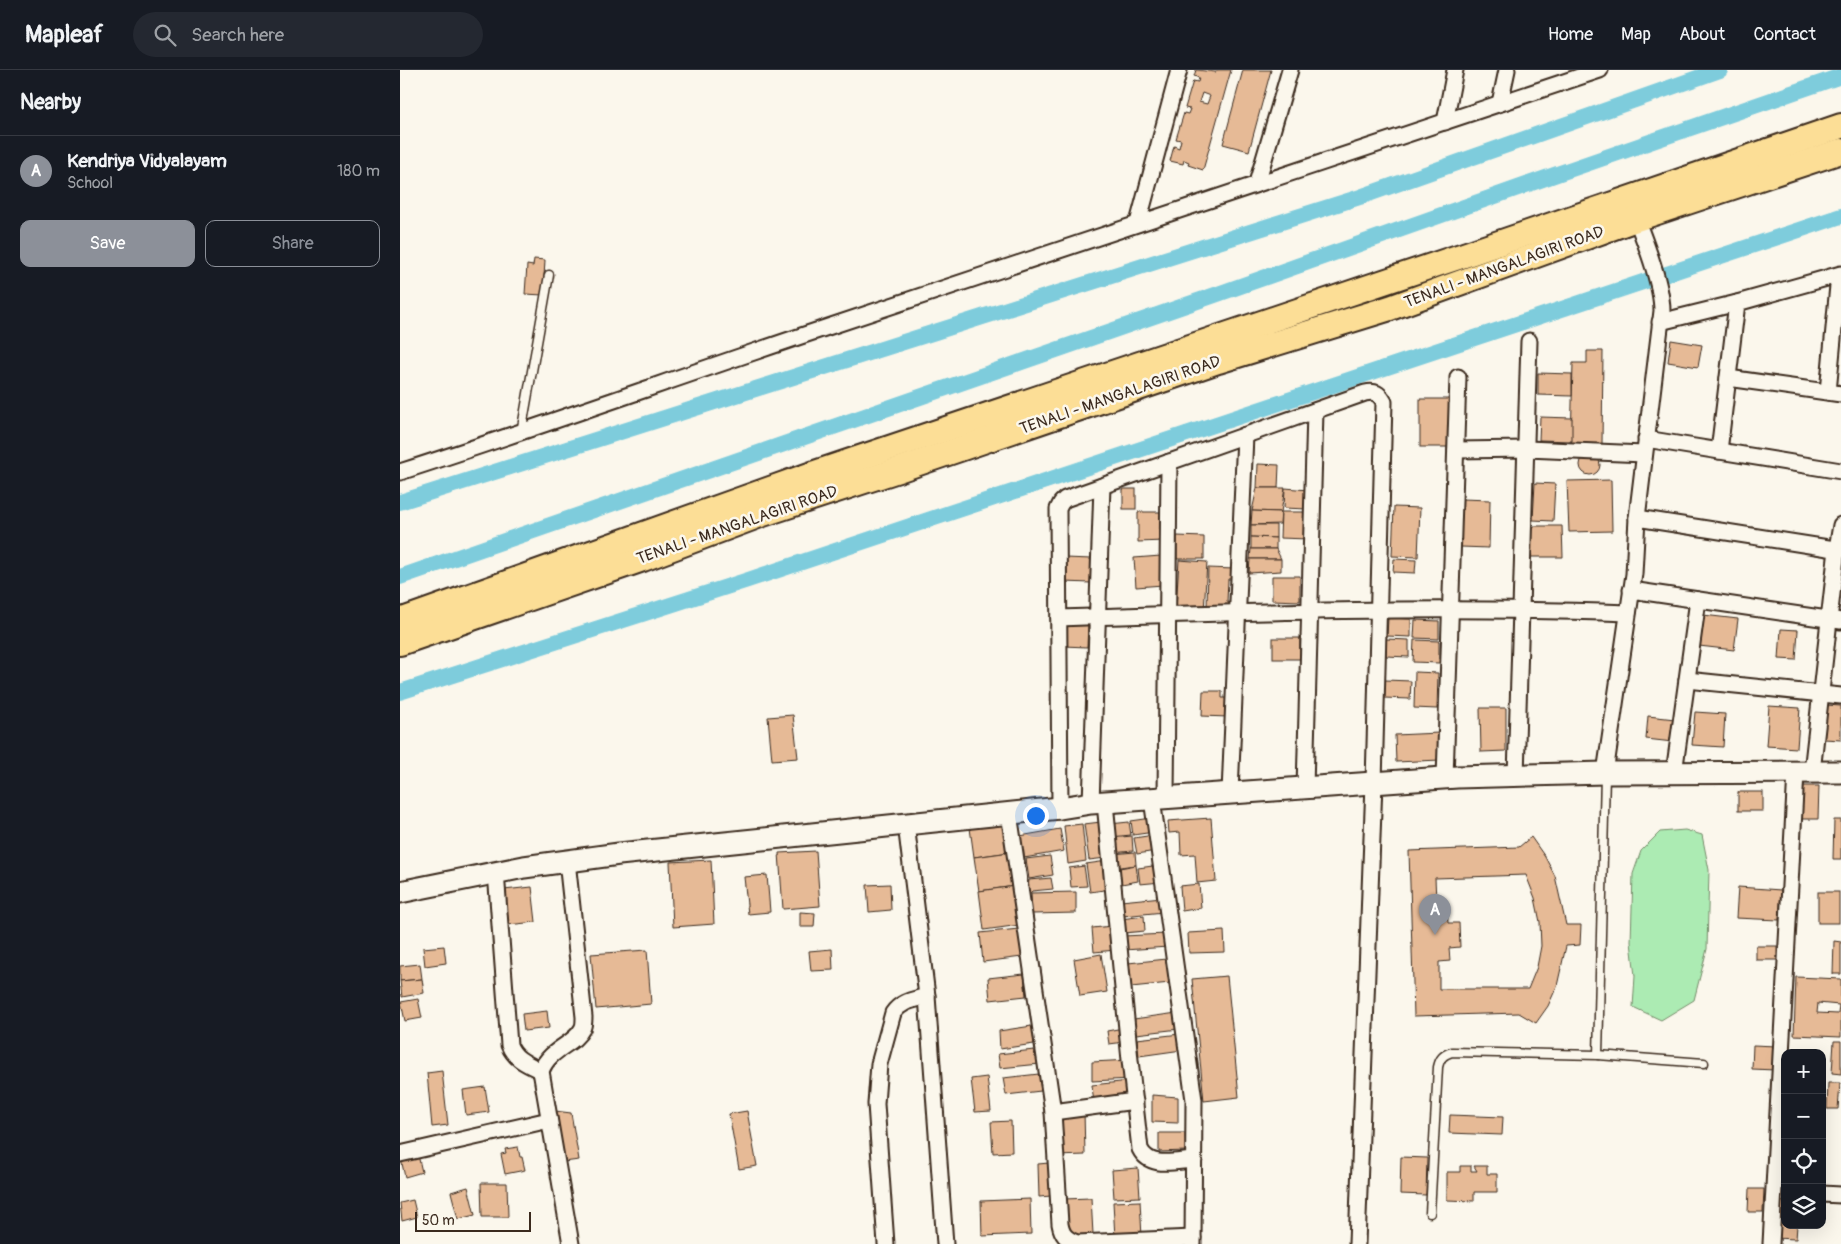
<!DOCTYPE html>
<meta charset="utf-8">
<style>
body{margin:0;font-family:Pangolin,sans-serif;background:#242831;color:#f1f3f6}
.controls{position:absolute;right:15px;bottom:15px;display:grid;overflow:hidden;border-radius:10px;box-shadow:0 5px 20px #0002}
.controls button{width:45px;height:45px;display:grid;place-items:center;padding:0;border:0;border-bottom:1px solid #363941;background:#171b24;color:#f1f3f6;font:25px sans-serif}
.scale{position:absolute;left:15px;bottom:12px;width:116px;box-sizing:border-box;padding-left:5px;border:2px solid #3b2a1e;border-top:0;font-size:14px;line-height:18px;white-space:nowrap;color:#3b2a1e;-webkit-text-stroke:4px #fbf7ec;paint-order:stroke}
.you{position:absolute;left:635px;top:745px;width:18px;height:18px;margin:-12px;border:4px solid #fff;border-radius:50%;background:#1a73e8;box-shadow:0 0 0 8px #1a73e833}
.badge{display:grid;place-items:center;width:32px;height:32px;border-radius:50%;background:#8c9099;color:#fff;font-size:16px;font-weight:700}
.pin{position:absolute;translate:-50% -41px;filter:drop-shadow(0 1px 2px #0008)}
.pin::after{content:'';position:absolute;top:26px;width:18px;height:15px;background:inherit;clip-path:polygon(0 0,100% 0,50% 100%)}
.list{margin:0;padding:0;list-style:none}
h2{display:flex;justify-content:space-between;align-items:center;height:65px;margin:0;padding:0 20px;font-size:21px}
h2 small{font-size:16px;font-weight:400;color:#9ea1a6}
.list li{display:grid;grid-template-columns:32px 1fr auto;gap:15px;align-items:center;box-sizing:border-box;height:70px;padding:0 20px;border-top:1px solid #363941}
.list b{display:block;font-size:19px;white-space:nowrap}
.list p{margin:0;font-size:16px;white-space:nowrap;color:#9ea1a6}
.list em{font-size:16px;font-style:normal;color:#9ea1a6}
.actions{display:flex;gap:10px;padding:15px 20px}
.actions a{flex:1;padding:11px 0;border:1px solid #8c9099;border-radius:10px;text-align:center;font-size:18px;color:#8c9099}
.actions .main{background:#8c9099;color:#fff}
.icon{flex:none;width:28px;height:28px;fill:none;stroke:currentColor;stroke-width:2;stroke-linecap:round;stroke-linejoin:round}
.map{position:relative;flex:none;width:1441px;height:1174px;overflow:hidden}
header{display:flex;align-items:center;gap:30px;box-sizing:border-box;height:70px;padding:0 25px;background:#171b24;border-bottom:1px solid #363941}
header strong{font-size:24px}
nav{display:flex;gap:28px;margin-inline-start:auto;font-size:18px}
.search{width:350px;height:45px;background:#242831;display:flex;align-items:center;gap:12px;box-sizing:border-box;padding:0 18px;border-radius:28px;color:#9ea1a6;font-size:19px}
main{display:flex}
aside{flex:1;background:#171b24}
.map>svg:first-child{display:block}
</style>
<header>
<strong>Mapleaf</strong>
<div class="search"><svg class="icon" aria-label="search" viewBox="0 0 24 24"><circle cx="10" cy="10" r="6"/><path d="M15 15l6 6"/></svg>Search here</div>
<nav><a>Home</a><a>Map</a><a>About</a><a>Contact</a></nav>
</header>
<main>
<aside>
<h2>Nearby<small></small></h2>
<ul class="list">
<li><span class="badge">A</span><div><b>Kendriya Vidyalayam</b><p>School</p></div><em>180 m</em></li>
</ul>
<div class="actions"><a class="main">Save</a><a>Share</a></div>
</aside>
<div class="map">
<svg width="1441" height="1174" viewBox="0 0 1441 1174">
<rect width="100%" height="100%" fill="#fbf7ec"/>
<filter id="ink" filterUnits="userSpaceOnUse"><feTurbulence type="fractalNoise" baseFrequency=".02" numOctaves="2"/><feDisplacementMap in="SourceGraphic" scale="10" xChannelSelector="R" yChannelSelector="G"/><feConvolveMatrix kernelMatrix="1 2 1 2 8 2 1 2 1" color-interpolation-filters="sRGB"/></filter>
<g filter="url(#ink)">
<!-- green -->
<path fill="#acebb3" stroke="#748a68" d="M1285,760L1302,765L1309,800L1307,879L1294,930L1261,950L1233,937L1235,906L1231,872L1233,804L1241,781L1260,762Z"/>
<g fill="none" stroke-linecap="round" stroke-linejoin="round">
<!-- canal -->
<g stroke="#7eccdc" stroke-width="16">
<path d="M0,432L960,127L1320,0"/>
<path d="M0,507L815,225L1160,103L1441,6"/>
<path d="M0,622L348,510L1441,146"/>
</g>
</g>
<!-- building -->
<g fill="#e6ba96" stroke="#3b2a1e" fill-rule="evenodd">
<path d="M796,0L816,2L817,0H831L803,100L788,95L789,92L784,90L783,94L770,91L774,76L779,78L781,70L776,69L784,43L788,44L790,39L785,38L793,11L798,12L799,8L794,6ZM802,23L810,26L807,34L799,32Z"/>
<path d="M843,0H871L849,81L823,74Z"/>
<path d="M134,189L145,190L143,225L125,224L127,195L133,196Z"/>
<path d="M1271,270L1302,275L1298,297L1268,292Z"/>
<path d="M1187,281H1203L1202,374H1171L1173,293H1187Z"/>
<path d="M1138,303L1172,304V326L1138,325Z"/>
<rect x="1020" y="329" width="29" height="48"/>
<path d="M1140,347L1172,348V371L1139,370Z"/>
<circle cx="1190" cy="395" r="10"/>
<path d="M858,394L879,395L878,418H857Z"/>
<path d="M1211,410L1212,461L1169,462L1167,411Z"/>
<path d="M1135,413L1155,414L1153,451L1133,450Z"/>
<path d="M857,418H885L881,442L852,441Z"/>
<path d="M885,418L908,420L907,439L884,438Z"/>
<rect x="723" y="419" width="13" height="20"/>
<path d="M1062,429L1090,430L1089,478L1061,477Z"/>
<path d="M994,437L1020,438L1018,487L992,486Z"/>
<path d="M852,441L881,442L880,454L851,455Z"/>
<path d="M738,442H764V471L738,472Z"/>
<path d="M881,442H909L908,469L880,468Z"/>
<path d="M851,455H876V468L851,467Z"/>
<path d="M1131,456H1162L1163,487H1130Z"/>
<path d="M777,466L804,467V489H777Z"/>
<path d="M851,467L876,468V479H851Z"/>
<path d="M851,479H876L881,489H850Z"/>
<path d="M761,486L763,515L736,517L734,488Z"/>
<path d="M665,488L691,489V513L664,512Z"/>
<path d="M850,489H881V501L849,503Z"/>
<path d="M994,489L1016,490L1015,503L993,502Z"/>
<path d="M779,490L807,492L804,541L776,539Z"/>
<path d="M808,498L834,499V509H828L827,532L833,533L832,538L807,537Z"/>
<path d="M872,506H900V531L872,530Z"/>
<path d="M1303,545L1338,549L1334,580L1299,576Z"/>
<path d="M988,548L1011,549V567L987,566Z"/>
<path d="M1015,550L1039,551V569L1014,568Z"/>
<path d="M664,552L688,553L687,577L663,576Z"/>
<path d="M1381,559L1398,560L1396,590L1379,589Z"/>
<rect x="873" y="568" width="27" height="21"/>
<path d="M986,569L1009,570V587L986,586Z"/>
<path d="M1014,570L1039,571V593L1013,592Z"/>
<path d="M1015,602L1038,603L1037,639L1014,638Z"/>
<path d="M985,610L1011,611L1010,629L984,628Z"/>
<path d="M803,621H822V628H829L828,647L802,646Z"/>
<path d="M1426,635L1441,636V670L1424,669Z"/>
<path d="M1369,636L1400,638L1397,678L1366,676Z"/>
<path d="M1080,638H1106V681L1081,682Z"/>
<path d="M1295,642L1325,644L1323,677L1292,675Z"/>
<path d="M393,645L398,688L372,690L368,647Z"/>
<path d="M1248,646L1275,649L1273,672L1246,669Z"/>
<path d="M1039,663L1040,690L996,692L995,665Z"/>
<path d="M1400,716H1419L1418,749H1399Z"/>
<rect x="1338" y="722" width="25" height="19"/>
<path d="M752,748L754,762L733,765L731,751Z"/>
<path d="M811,748L816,811L797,813L795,784L781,785L780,762L769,763L768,751Z"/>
<path d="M1434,750H1441V789H1433Z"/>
<path d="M701,752L706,788L689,790L684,754Z"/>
<path d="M729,752L731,765L711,767L710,754Z"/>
<path d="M606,753L610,782L574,787L570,758Z"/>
<path d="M682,754L686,791L668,794L664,756Z"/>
<path d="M660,759L664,781L624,788L620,766Z"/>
<path d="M754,765L756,781L737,784L734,768Z"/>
<path d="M732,766L733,781L712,783L711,768Z"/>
<path d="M1131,767L1145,787L1155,806L1166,855H1181L1180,875L1166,876L1157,916L1148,936L1136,953L1119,943L1014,946L1009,781L1119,777ZM1126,805L1135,828L1140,852L1141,876L1137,897L1128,919H1039V892L1050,891L1049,878L1060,877L1059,853H1048L1046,831H1036L1035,808Z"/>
<path d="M416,781L420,836L383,839L379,783Z"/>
<path d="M610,782L615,816L579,821L574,787Z"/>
<path d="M735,782L736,795L714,798L712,784Z"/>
<path d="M650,786L653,805L629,809L626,789Z"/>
<path d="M311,790L314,854L273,857L270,792Z"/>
<path d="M707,791L711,819L690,822L686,794Z"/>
<path d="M736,795L738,811L716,815L714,799Z"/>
<path d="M760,795L761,812L740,814L738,798Z"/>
<path d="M684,796L687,816L671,817L669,798Z"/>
<path d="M367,805L370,842L348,844L344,807Z"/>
<path d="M651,808L653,819L632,821L627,827L629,810Z"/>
<path d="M490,814L491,840L469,842L467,815Z"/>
<path d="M799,814L801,838L782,841L780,816Z"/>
<path d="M615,816L620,855L584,860L579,821Z"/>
<path d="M132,817L136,852L107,855L104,820Z"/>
<path d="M1338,817L1381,820L1379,850L1336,848Z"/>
<path d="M676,822V843L632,844L631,823Z"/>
<rect x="1418" y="822" width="21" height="31"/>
<path d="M762,827L764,842L722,846L721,831Z"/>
<path d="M400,842L415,843L414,857H400Z"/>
<path d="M744,846L745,861L724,863L721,849Z"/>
<path d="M713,856L716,880L694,882L692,858Z"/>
<path d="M619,859L622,887L583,892L580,863Z"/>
<path d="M824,861L825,882L789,883L788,863Z"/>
<path d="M767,864L768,877L724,880L723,866Z"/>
<path d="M1434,871L1441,872V904H1433Z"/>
<path d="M44,876L46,893L25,896L23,878Z"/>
<rect x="1356" y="876" width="21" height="14"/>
<path d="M432,879L433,900L411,901L409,881Z"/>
<path d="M247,880L251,934L196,939L191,884Z"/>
<path d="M701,884L707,922L680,926L674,889Z"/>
<path d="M767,889L770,913L731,917L728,893Z"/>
<path d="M20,894L22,909L0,911V896Z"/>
<path d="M624,904L626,926L590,930L588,908Z"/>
<path d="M827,906L839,1027L804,1031L792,909Z"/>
<path d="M1396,907L1441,909V967L1394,965ZM1418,933L1439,935L1438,944L1417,943Z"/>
<path d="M22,909L24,923L2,927L0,911Z"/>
<path d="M18,929L22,948L5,951L1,932Z"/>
<path d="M147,941L149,958L124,961L122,944Z"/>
<path d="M777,943L779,959L736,964L734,949Z"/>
<path d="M632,956L634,974L600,979L599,961Z"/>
<path d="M723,958L725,972L709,974L707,961Z"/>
<path d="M780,964L782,980L739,986L737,969Z"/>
<path d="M1434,971H1441V1004L1432,1003Z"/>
<path d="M1353,975L1376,976L1375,1000L1352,999Z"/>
<path d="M634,980L635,987L637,988L640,994L600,998L598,984Z"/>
<path d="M730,990L731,1009L692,1011V992Z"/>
<path d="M42,1001L48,1055L32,1057L27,1003Z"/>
<path d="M639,1004L641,1021L606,1025L603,1008Z"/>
<path d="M587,1007L591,1041L575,1042L571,1009Z"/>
<path d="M730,1011L732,1029L694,1034L692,1015Z"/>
<path d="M1428,1013H1440L1438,1039H1427Z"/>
<path d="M85,1017L89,1042L66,1045L63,1020Z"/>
<path d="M752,1025L778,1027V1053L752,1052Z"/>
<path d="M155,1041L171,1043L179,1090L164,1092Z"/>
<path d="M347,1041L357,1096L339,1099L329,1044Z"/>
<path d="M684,1041L685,1085L657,1086L656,1042Z"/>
<path d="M1050,1045L1103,1047L1102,1065L1049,1063Z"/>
<path d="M611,1051L612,1082L593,1083L591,1052Z"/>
<path d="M759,1063H785L786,1081L759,1082Z"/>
<path d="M118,1077L120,1087H122L125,1100L105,1104L101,1084L106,1083L105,1079Z"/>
<path d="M18,1085L22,1102L5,1107L1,1089Z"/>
<path d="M1001,1087L1027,1088L1026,1125L1000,1124Z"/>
<path d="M649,1093L651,1126L639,1127L638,1094Z"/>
<path d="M1060,1096H1071V1101H1077L1074,1096H1087V1104H1097V1122H1074V1131L1047,1130V1102H1060Z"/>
<path d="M738,1098L740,1127L714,1128L712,1100Z"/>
<path d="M81,1113H107L108,1147H82Z"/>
<path d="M68,1117L75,1145L58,1149L51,1122Z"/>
<path d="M1349,1119H1364L1363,1142H1348Z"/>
<path d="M691,1128L693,1164L666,1166L664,1129Z"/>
<path d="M630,1129L631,1164L582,1166L581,1131Z"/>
<path d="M13,1130L17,1147L2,1151L0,1133Z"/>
<path d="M740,1131L742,1167L715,1168L713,1132Z"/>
<path d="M1377,1131L1385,1132V1155H1397L1396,1169L1374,1168Z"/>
</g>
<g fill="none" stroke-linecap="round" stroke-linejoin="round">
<defs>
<g id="service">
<path d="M121,363L149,205"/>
<path d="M1198,985L1205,705"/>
<path d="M1030,1143L1038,997C1040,988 1043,985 1052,982L1198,985L1304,993"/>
</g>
<g id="minor">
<path d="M1100,33L1107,0"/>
<path d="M1045,52L1055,0"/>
<path d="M857,113L890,0"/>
<path d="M738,153L779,0"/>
<path d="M1260,252L1337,233L1441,204"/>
<path d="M1328,308L1441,324"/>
<path d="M1428,322L1439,205"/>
<path d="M1246,369L1441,401"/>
<path d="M1056,380L1127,379L1244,384"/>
<path d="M1319,381L1337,233"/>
<path d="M0,402C137,358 273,309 410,263C673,175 937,88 1200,0"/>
<path d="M1237,448L1441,480"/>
<path d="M1231,520L1441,551"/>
<path d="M659,548C848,542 1038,536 1228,543"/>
<path d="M1287,610L1441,626"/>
<path d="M1412,702L1437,479L1441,455"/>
<path d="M1205,703L1234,504L1237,448L1262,241C1262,214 1244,169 1234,143"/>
<path d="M1274,703L1298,530"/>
<path d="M1116,706L1129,271"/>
<path d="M1045,708L1058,307"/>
<path d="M905,718L915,341"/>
<path d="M830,723L845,365"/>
<path d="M766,728L769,392"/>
<path d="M752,729L794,1030L793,1174"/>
<path d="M691,733L702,416"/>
<path d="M705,733L730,990L740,1079C750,1099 775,1091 794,1090"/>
<path d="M660,738L658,439L661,433L665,429L965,323C975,321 979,323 984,332L974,713L957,1174"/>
<path d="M609,743L653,1042L660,1154C662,1165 666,1169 677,1173L793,1168"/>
<path d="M506,754L527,926L545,1174"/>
<path d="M167,791L184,947C184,951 184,956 182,959C174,975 150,978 141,1001L171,1174"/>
<path d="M96,802L109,975C115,990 128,994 141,1001"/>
<path d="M653,1042L735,1031"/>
<path d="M0,1084L149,1050"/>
<path d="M1422,1124L1441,1125"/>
<path d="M486,1174L476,1034L479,994L493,943C501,931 514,930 527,926"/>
<path d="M1371,1174L1396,702"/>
</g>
<path id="secondary" d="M0,822L124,797L219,784L660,738L691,733L1057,707L1205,703L1441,702"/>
<g id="primary">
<path d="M0,551L415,403L1064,185L1441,56"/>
<path d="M0,573L243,489L363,444L498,400L818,291L990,238L1236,149L1441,81"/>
</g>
</defs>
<!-- service casing -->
<use href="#service" stroke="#3b2a1e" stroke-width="11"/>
<!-- minor casing -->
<use href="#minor" stroke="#3b2a1e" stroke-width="19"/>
<!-- secondary casing -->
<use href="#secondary" stroke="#3b2a1e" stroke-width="25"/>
<!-- primary casing -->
<use href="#primary" stroke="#3b2a1e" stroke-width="28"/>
<!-- service -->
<use href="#service" stroke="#fbf7ec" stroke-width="8"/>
<!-- minor -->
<use href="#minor" stroke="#fbf7ec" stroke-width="15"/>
<!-- secondary -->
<use href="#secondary" stroke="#fbf7ec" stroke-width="21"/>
<!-- primary -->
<use href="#primary" stroke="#fcde96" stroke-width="24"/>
</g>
</g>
<g text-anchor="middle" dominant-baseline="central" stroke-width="5" stroke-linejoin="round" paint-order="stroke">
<!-- street labels -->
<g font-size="16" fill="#3b2a1e" stroke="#fbf7ec">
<text transform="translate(1104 197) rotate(-20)">TENALI - MANGALAGIRI ROAD</text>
<text transform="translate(720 325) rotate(-19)">TENALI - MANGALAGIRI ROAD</text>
<text transform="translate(337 455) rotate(-19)">TENALI - MANGALAGIRI ROAD</text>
</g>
</g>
</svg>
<div class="controls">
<button>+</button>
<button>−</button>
<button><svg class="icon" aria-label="locate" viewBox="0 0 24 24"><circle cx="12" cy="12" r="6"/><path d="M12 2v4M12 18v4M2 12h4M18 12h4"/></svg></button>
<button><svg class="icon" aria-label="layers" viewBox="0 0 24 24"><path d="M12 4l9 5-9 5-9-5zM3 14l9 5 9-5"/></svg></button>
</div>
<div class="scale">50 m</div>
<div class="you"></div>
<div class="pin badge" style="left:1035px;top:865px">A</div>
</div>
</main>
